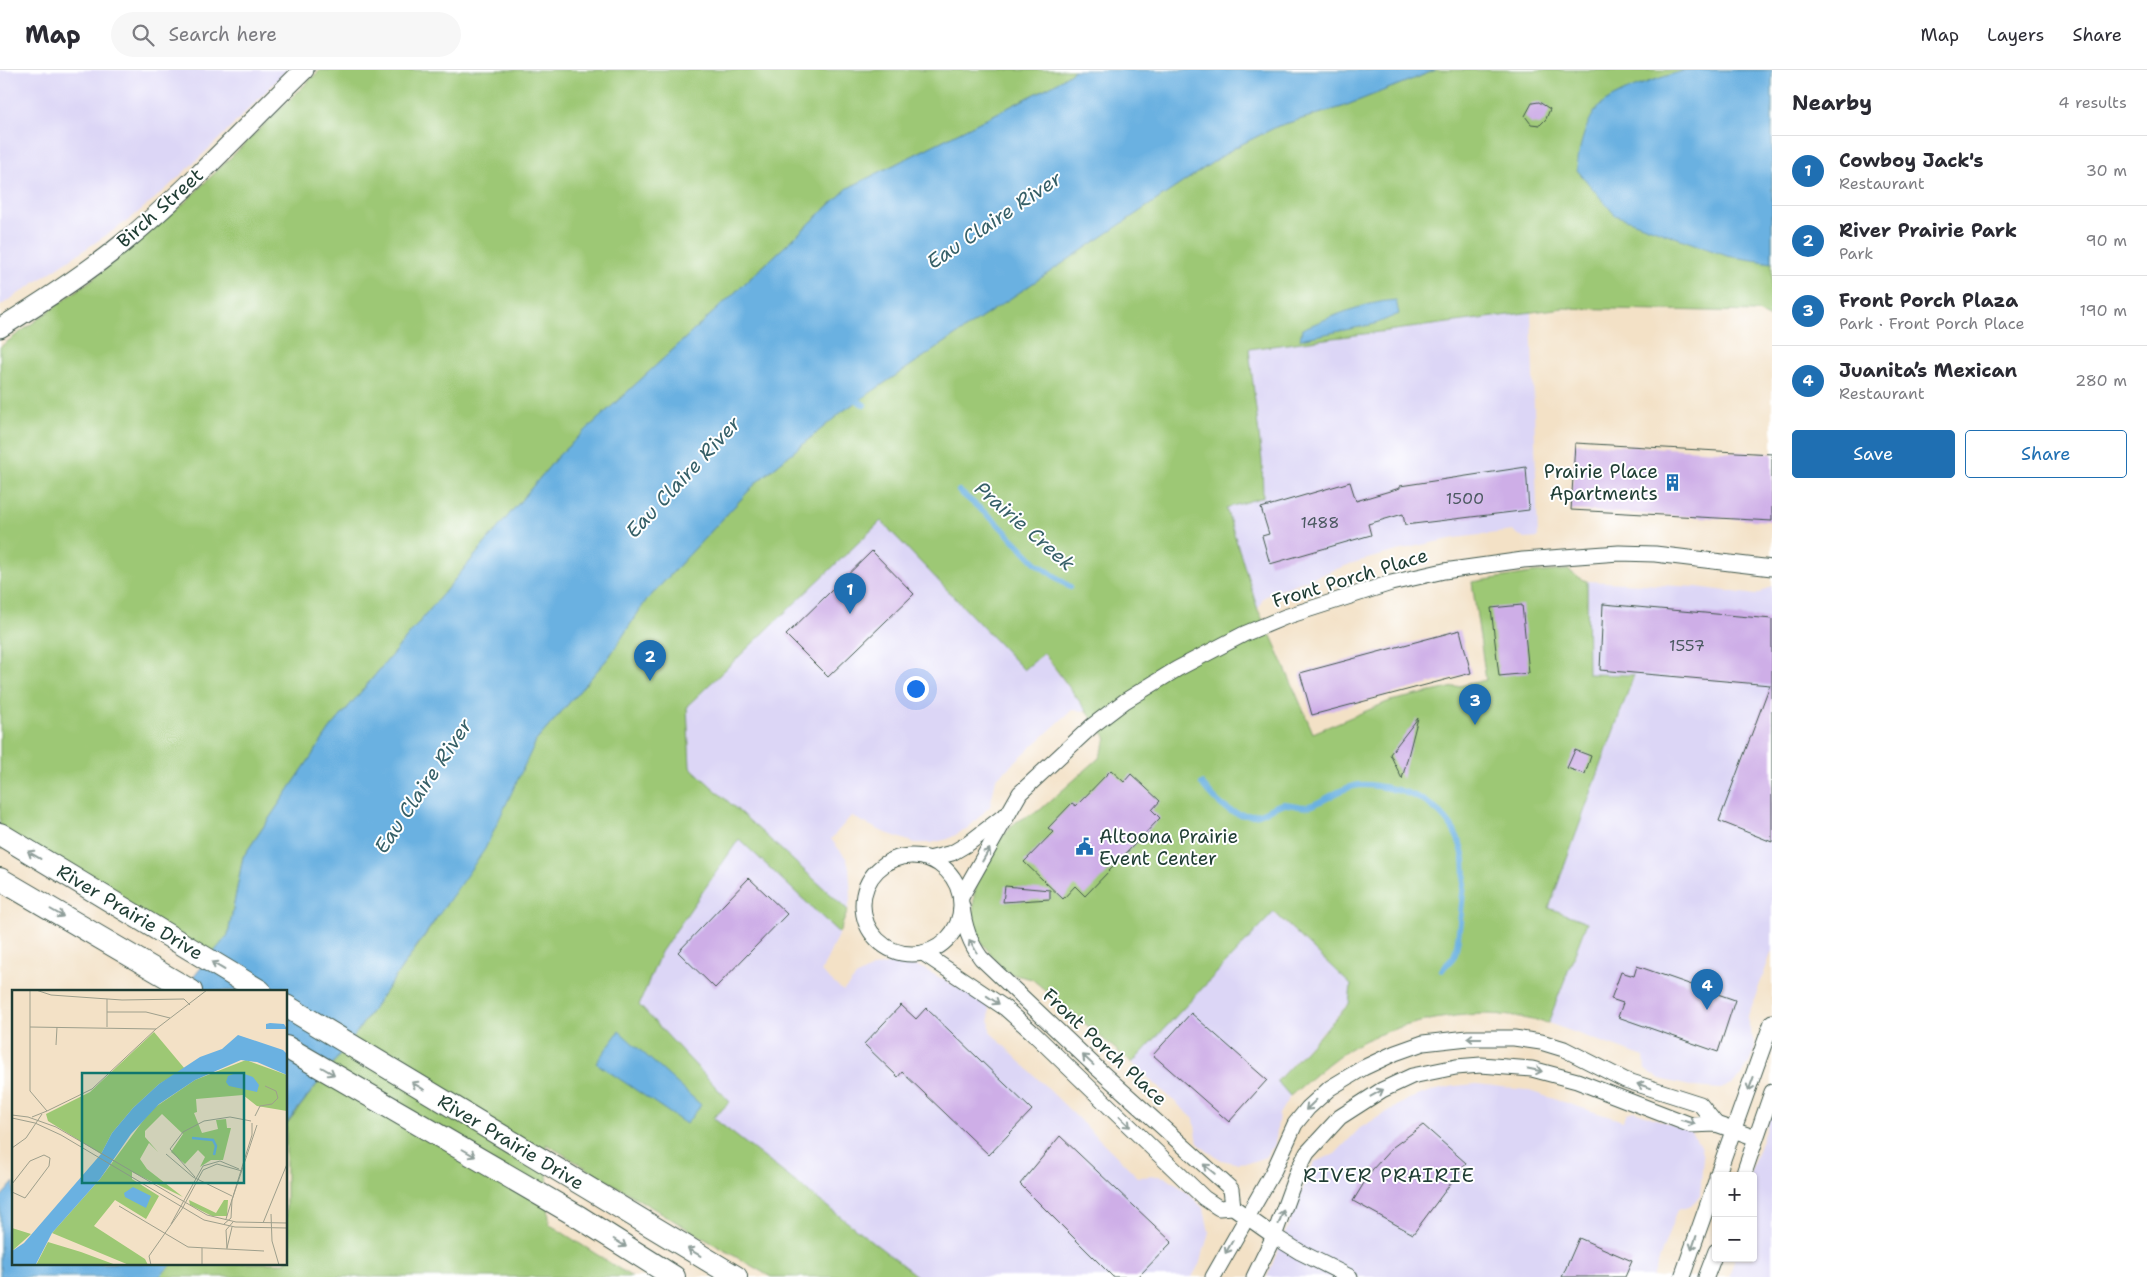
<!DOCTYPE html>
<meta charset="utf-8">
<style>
body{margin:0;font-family:"Shantell Sans",sans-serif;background:#f7f7f7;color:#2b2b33}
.controls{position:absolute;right:15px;bottom:15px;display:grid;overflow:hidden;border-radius:5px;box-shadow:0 1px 4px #0004}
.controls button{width:45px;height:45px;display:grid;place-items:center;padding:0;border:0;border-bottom:1px solid #e1e1e2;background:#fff;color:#2b2b33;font:25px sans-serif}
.you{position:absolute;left:915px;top:618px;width:18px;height:18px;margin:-12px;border:4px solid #fff;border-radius:50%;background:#1a73e8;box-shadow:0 0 0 8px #1a73e833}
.badge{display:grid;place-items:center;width:32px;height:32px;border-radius:50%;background:#1f6fb2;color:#fff;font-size:16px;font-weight:700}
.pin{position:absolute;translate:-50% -41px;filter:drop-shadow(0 1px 2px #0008)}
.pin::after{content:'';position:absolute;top:26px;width:18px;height:15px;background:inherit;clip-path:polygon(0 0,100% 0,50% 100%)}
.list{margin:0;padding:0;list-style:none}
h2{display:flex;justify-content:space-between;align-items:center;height:65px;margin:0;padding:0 20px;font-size:21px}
h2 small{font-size:16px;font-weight:400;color:#7c7c81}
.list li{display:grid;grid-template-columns:32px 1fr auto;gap:15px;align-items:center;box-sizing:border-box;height:70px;padding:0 20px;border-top:1px solid #e1e1e2}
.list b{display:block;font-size:19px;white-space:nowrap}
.list p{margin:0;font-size:16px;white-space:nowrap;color:#7c7c81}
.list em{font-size:16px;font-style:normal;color:#7c7c81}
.actions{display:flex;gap:10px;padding:15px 20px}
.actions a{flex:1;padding:11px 0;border:1px solid #1f6fb2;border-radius:5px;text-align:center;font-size:18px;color:#1f6fb2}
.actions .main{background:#1f6fb2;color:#fff}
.icon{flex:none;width:28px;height:28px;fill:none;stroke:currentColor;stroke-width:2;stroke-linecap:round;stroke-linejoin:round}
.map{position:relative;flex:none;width:1772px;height:1207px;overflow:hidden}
header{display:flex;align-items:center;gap:30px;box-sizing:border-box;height:70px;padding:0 25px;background:#fff;border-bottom:1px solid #e1e1e2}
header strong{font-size:24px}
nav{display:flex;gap:28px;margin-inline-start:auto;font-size:18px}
.search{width:350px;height:45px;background:#f7f7f7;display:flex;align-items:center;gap:12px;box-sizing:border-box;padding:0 18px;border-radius:28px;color:#7c7c81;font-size:19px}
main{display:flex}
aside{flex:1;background:#fff}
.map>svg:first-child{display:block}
</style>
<header>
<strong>Map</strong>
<div class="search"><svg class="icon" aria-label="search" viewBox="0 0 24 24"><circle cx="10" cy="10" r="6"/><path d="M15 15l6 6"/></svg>Search here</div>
<nav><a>Map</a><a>Layers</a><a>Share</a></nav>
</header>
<main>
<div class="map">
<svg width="1772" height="1207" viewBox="0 0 1772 1207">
<rect width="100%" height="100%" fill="#fff"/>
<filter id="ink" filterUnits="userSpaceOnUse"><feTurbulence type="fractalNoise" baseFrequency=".02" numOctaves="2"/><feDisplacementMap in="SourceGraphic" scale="10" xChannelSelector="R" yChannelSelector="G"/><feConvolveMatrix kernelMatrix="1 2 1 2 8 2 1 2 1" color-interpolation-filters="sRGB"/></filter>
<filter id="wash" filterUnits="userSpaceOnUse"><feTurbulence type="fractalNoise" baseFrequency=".0096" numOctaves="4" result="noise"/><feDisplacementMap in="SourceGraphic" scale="20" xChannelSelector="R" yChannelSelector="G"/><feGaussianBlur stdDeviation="1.12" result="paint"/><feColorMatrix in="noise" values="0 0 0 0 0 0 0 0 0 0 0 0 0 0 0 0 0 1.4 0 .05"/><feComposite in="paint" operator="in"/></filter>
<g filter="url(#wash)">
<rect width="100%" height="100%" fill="#f3e1c6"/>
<!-- built -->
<g fill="#dcd6f6">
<path d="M0,0H287L218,70L167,118L129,150L0,236Z"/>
<path d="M1531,242L1538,468L1525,469L1513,461L1455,468L1412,477L1356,492L1271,523L1263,528L1258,540L1226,438L1263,427L1262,391L1249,279Z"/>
<path d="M881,451L1024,600L1043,583L1086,641L1072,640L996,709L990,736L968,758L948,769L931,773H915L883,762L851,746L831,769L846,788L849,797L851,825L848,840L690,697L687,636Z"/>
<path d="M1587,511L1697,517L1756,525L1772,516V881L1747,949L1755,977L1749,993L1742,1005L1732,1014L1721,1019L1694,1017L1660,1009L1645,999L1644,987L1548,953L1587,853L1549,838L1634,606L1588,604Z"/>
<path d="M739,769L839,863L821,902L843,921L857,906L874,897L891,893H903L920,897L965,921L989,937L990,962L1138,1107L1159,1106L1168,1108L1189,1124L1204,1139L1209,1162L1201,1191L1192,1207H918L713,1048L730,1032L639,935L661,882Z"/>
<path d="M1273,842L1351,915L1349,933L1277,1010L1290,1026L1279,1044L1276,1068L1274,1075L1265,1087L1251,1092L1235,1093L1222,1090L1207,1081L1198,1073L1194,1049L1132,993Z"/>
<path d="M1477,1014L1526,1020L1623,1051L1627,1043L1634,1041L1692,1062L1700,1076L1703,1087L1700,1126L1689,1137L1677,1140L1653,1207H1267L1314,1092L1335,1084L1360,1058L1409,1029L1431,1021L1455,1016Z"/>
<path d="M1772,1041V1207H1729L1735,1188H1753V1106H1749Z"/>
</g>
<!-- green -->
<g fill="#9dc874" stroke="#5e8254">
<path d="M320,0H1075L1053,15L848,118L559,385L330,659L243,787L228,865L212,886L0,761V277L94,208L179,138Z"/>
<path d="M1436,0H1772V249L1758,242L1563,238L1249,279L1262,391L1263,427L1226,438L1258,540L1273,570L1313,663L1390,631L1486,610L1472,512L1531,503L1568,500C1575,504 1578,509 1587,511L1588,604L1634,605L1549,838L1587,852L1548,953C1527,949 1506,944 1484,944C1437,945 1380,958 1341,984C1323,997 1307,1012 1290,1026L1277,1011L1349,934L1351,915L1274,842L1132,993L1032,909L1011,904L1002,898L977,867L973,854L974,825L977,813L999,770L1016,752L1040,740L1099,688L1107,669L1044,583L1024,600L881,451L687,636L690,697L848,840L839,863L739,769L661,882L639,935L730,1032L713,1048L918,1207H771L698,1165L546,1074L549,1154L632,1207H159L173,1193H286V1055L349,973L433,854L536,671L609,587L645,532L758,411L843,341L1234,78L1278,56L1342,37Z"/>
</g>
<!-- water -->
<g fill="#6ab1e1" stroke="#44778a">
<path d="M1075,0H1436L1342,37L1278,56L1234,78L843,341L758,411L645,532L609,587L536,671L485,779L349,973L286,1054V921H182L228,865L243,787L330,659L559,385L848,118L1053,15Z"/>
<path d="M1687,0H1772V193L1727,186L1615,145L1577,100C1578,80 1584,58 1595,41C1608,23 1665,6 1687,0Z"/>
<path d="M1396,230L1399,244L1375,254L1300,269L1302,259C1331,247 1364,232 1396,230Z"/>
<path d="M619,961L701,1035L686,1054L596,993Z"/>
<path d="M14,1112V1193H173L159,1207H0V1128Z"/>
</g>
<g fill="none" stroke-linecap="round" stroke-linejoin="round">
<!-- stream -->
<g stroke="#6ab1e1" stroke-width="6">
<path d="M853,327L864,335"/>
<path d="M959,421L997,453L1036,493L1070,517"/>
<path d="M1202,714C1217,733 1232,750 1259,744C1267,742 1275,735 1283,734C1292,733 1300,739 1309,736C1325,732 1338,719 1354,716C1365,713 1377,716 1388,718C1437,727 1470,763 1464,814C1462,827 1459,877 1454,886C1451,891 1445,895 1442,900"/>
</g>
</g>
<g id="blocks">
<!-- building -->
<g fill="#ceaee7">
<path d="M1539,32L1550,39L1546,49L1540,55L1531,54L1525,46L1532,33Z"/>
<path d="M1575,373L1772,384V451L1571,440Z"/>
<path d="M1526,397L1529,440L1405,455L1403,444L1368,454L1371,465L1270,494L1262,466L1269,464L1261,438L1350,412L1356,431L1400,418V416Z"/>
<path d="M872,481L914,524L828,607L786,565Z"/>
<path d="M1603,534L1772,549V772L1719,751L1770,615L1600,600Z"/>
<path d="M1522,535L1529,603L1499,606L1491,538Z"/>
<path d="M1460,560L1471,603L1312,645L1300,603Z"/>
<path d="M1418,648L1402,709L1390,684Z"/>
<path d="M1575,680L1591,686L1585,704L1567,698Z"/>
<path d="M1111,700L1124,712L1131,704L1160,731L1152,740L1160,748L1085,826L1075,816L1063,829L1024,792L1053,762L1048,758L1072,733L1076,736Z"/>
<path d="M749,808L787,844L715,918L678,882Z"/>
<path d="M1005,816L1050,820V829L1003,832Z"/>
<path d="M1637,896L1735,930L1718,982L1618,947L1623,933L1611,929L1621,902L1634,906Z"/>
<path d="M901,935L916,949L926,938L1032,1040L989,1085L902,1002L898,1007L864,974Z"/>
<path d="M1191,943L1267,1010L1229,1052L1153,985Z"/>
<path d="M1423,1055L1466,1093L1413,1164L1353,1131L1372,1100L1393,1077Z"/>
<path d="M1060,1066L1172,1172L1138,1207H1113L1020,1114Z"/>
<path d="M1579,1168L1632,1191L1625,1207H1562Z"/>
</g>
</g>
</g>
<g filter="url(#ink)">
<use href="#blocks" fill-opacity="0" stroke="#3f564a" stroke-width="1"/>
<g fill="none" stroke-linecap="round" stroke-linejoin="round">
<defs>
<g id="minor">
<circle cx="912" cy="835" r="49"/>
<path d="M929,789L952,783L969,773L1004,746"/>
<path d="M961,827L1020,723L1092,656L1125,631L1177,599L1244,564L1285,547L1391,513L1444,501L1523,490L1619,483L1655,484L1772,498"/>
<path d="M962,836C964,856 969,872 981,888L1097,998L1231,1119L1233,1137"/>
<path d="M923,883L1005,938L1032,962L1204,1128L1219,1138L1233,1137L1274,1166L1300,1182L1350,1207"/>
<path d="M1717,1106L1772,952"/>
<path d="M1743,1106L1772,1022"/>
<path d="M1213,1207L1274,1100L1295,1054L1308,1038L1330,1018L1363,998L1395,983L1423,973L1468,968H1514L1541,972L1564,979L1625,1010L1700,1034L1716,1054"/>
<path d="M1254,1207L1274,1166L1298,1100L1307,1083L1340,1047L1382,1020L1412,1006L1456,997L1481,995L1532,999L1577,1011L1691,1055L1716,1054L1756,1068"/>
<path d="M1682,1207L1716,1111"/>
<path d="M1706,1207L1716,1181"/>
</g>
<path id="tertiary" d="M0,258C42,232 84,205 122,174C187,121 244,58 304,0"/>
<g id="secondary">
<path d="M0,764L260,921"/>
<path d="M0,809L191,921"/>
<path d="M286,936L736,1207"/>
<path d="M286,977L579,1147L674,1207"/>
</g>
</defs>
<!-- minor casing -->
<use href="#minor" stroke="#3f564a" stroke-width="17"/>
<!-- tertiary casing -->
<use href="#tertiary" stroke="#3f564a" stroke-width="21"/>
<!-- secondary casing -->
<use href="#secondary" stroke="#3f564a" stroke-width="24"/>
<!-- minor -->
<use href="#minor" stroke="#fff" stroke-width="15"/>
<!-- tertiary -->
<use href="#tertiary" stroke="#fff" stroke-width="19"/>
<!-- secondary -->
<use href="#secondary" stroke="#fff" stroke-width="22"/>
</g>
<!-- one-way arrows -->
<defs><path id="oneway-shaft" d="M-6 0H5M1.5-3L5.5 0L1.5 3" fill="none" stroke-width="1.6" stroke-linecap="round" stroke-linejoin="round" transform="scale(1.25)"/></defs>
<g stroke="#8f9e9a">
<use href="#oneway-shaft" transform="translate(34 785) rotate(-149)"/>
<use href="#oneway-shaft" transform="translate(986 785) rotate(-60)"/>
<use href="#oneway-shaft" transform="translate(57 843) rotate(30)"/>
<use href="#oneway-shaft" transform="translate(973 876) rotate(-120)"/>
<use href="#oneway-shaft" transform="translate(218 896) rotate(-149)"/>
<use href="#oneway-shaft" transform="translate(993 930) rotate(34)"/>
<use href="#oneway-shaft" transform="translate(1474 968) rotate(180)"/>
<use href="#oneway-shaft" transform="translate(1088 990) rotate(-137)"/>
<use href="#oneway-shaft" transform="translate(1535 1000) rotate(11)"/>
<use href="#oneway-shaft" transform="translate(328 1001) rotate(30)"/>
<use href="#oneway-shaft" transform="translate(1751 1014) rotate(110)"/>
<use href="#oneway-shaft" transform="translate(418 1016) rotate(-149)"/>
<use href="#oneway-shaft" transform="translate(1644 1016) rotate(-162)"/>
<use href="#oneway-shaft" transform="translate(1377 1023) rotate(-29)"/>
<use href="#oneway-shaft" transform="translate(1311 1035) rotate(136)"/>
<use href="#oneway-shaft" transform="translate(1125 1052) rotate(44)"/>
<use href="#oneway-shaft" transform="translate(1688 1052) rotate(15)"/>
<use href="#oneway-shaft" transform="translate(469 1083) rotate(30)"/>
<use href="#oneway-shaft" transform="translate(1209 1099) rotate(-140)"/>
<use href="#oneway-shaft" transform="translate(1281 1147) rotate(-71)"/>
<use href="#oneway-shaft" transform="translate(620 1173) rotate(32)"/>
<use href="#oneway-shaft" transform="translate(1694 1173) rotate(109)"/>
<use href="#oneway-shaft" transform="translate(1229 1177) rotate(120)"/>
<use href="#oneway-shaft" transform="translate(694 1182) rotate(-149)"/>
</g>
</g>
<!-- icons -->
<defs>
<symbol id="building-bare" viewBox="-9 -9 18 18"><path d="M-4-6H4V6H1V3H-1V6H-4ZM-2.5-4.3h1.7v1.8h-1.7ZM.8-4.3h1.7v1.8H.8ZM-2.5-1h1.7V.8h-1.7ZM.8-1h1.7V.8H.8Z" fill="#1f6fb2" stroke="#fff" stroke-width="2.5" paint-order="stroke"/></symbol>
<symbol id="civic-bare" viewBox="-9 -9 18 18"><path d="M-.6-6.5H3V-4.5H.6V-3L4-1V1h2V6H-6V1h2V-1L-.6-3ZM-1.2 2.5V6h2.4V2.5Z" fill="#1f6fb2" stroke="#fff" stroke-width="2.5" paint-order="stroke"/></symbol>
</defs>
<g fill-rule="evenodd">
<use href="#building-bare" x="1660" y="400" width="25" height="25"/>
<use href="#civic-bare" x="1072" y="764" width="25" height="25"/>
</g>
<g text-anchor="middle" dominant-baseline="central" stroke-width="4" stroke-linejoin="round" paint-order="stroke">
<!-- number labels -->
<g font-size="16" fill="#4b5961">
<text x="1465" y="428">1500</text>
<text x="1320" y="452">1488</text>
<text x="1687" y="575">1557</text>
</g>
<!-- street labels -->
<g font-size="19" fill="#1f3d34" stroke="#fff">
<text transform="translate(160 138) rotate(-42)">Birch Street</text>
<text transform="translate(1350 508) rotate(-17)">Front Porch Place</text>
<text transform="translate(130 842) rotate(31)">River Prairie Drive</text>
<text transform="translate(1105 977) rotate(43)">Front Porch Place</text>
<text transform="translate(511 1072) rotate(31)">River Prairie Drive</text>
</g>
<!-- poi labels -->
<g font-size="19" fill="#1f3d34" stroke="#fff" text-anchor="end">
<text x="1658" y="401">Prairie Place<tspan x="1658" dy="22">Apartments</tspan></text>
<text x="1099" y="766" text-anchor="start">Altoona Prairie<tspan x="1099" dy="22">Event Center</tspan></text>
</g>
<!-- water labels -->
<g font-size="20" font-style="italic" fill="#366068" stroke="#fff">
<text transform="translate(994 150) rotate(-34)">Eau Claire River</text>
<text transform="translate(683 407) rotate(-47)">Eau Claire River</text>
<text transform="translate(1025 456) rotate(41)">Prairie Creek</text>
<text transform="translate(423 716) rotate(-56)">Eau Claire River</text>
</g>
<!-- neighbourhood labels -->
<g font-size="20" letter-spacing="1" fill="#1f3d34" stroke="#fff">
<text x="1389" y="1105">RIVER PRAIRIE</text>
</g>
</g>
<!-- overview -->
<g transform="translate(12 920)">
<rect width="275" height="275" fill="#f3e1c6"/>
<path d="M142,42L173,79L147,94L121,118L100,143L89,164L36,131L34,124L78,102ZM234,70L275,85V121L245,116L231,105L184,109L185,122L182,123L190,143L206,139L204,130L214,129L215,138H219L211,170H199L188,177L193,167L186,160L173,174L159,162L171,144L150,124L133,141V147L146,162L137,153L128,169L135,179L171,207L120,182V189L147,206L134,229L103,210L82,236L133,269L136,275H117L40,243L88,189L139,120L183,90ZM177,210L204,223L212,210H216L215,226H200L178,215ZM0,238L19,244L0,261ZM36,252L69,262L104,275H24Z" fill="#9dc874"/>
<path d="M258,33L272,34L275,39H254V34ZM226,45L271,60L275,64V85L245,72L229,70L183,90L147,114L119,144L88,189L40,243L24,274L0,275V261L12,253L89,164L100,143L121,118L147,94L188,67L210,59ZM227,82L241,87L247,95L245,102L217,96L214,92L216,86ZM121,197L139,206L134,218L113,207L112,203Z" fill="#6ab1e1"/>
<path fill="none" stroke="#6ab1e1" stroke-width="2.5" d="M180,148L201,150L204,156L202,165"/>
<path fill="none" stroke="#9e9f8c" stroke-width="1" d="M18,0V101L35,121M24,0L39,5L110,10L172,9L178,15M95,9V37M95,22H134L158,28M18,37L144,39M44,55L45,37M35,121L80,99L144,39L195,0M0,125L16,127L44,137L195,225L224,232L275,233M243,126L248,116L260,114L266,108L264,101L253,96M20,127L35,121M0,128L23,133L49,145L192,230L223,237L275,238M0,158L14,148L30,124M158,159L171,142L192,131L218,127L239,131M158,159L183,187M154,164L181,187L220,206M0,194L18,171L32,165L38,168L37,176L13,208L0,202M107,216L176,257L252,261M259,224L260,251L267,275M214,229L240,145V133M251,233L275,174M159,234L191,176L208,171L227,179M212,234L219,228L220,210L245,135M215,258L220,237M215,259L214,240L221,232M139,275L137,266L170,219L191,180L205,174L230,181M190,275V258"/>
<path fill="#0f766e" fill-opacity="0.15" stroke="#0f766e" stroke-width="2.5" d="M70,83H232V193H70Z"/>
<rect width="275" height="275" fill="none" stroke="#1f3d34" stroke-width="2.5"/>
</g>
</svg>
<div class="controls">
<button>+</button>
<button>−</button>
</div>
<div class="you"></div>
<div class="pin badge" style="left:850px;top:544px">1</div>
<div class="pin badge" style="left:650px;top:611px">2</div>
<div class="pin badge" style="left:1475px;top:655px">3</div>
<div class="pin badge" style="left:1707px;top:940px">4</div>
</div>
<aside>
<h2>Nearby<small>4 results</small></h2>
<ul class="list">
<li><span class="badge">1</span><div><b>Cowboy Jack's</b><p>Restaurant</p></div><em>30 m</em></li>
<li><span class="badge">2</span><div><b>River Prairie Park</b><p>Park</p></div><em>90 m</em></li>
<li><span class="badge">3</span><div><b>Front Porch Plaza</b><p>Park · Front Porch Place</p></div><em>190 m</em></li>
<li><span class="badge">4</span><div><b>Juanita’s Mexican</b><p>Restaurant</p></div><em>280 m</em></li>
</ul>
<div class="actions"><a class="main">Save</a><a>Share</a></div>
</aside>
</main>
